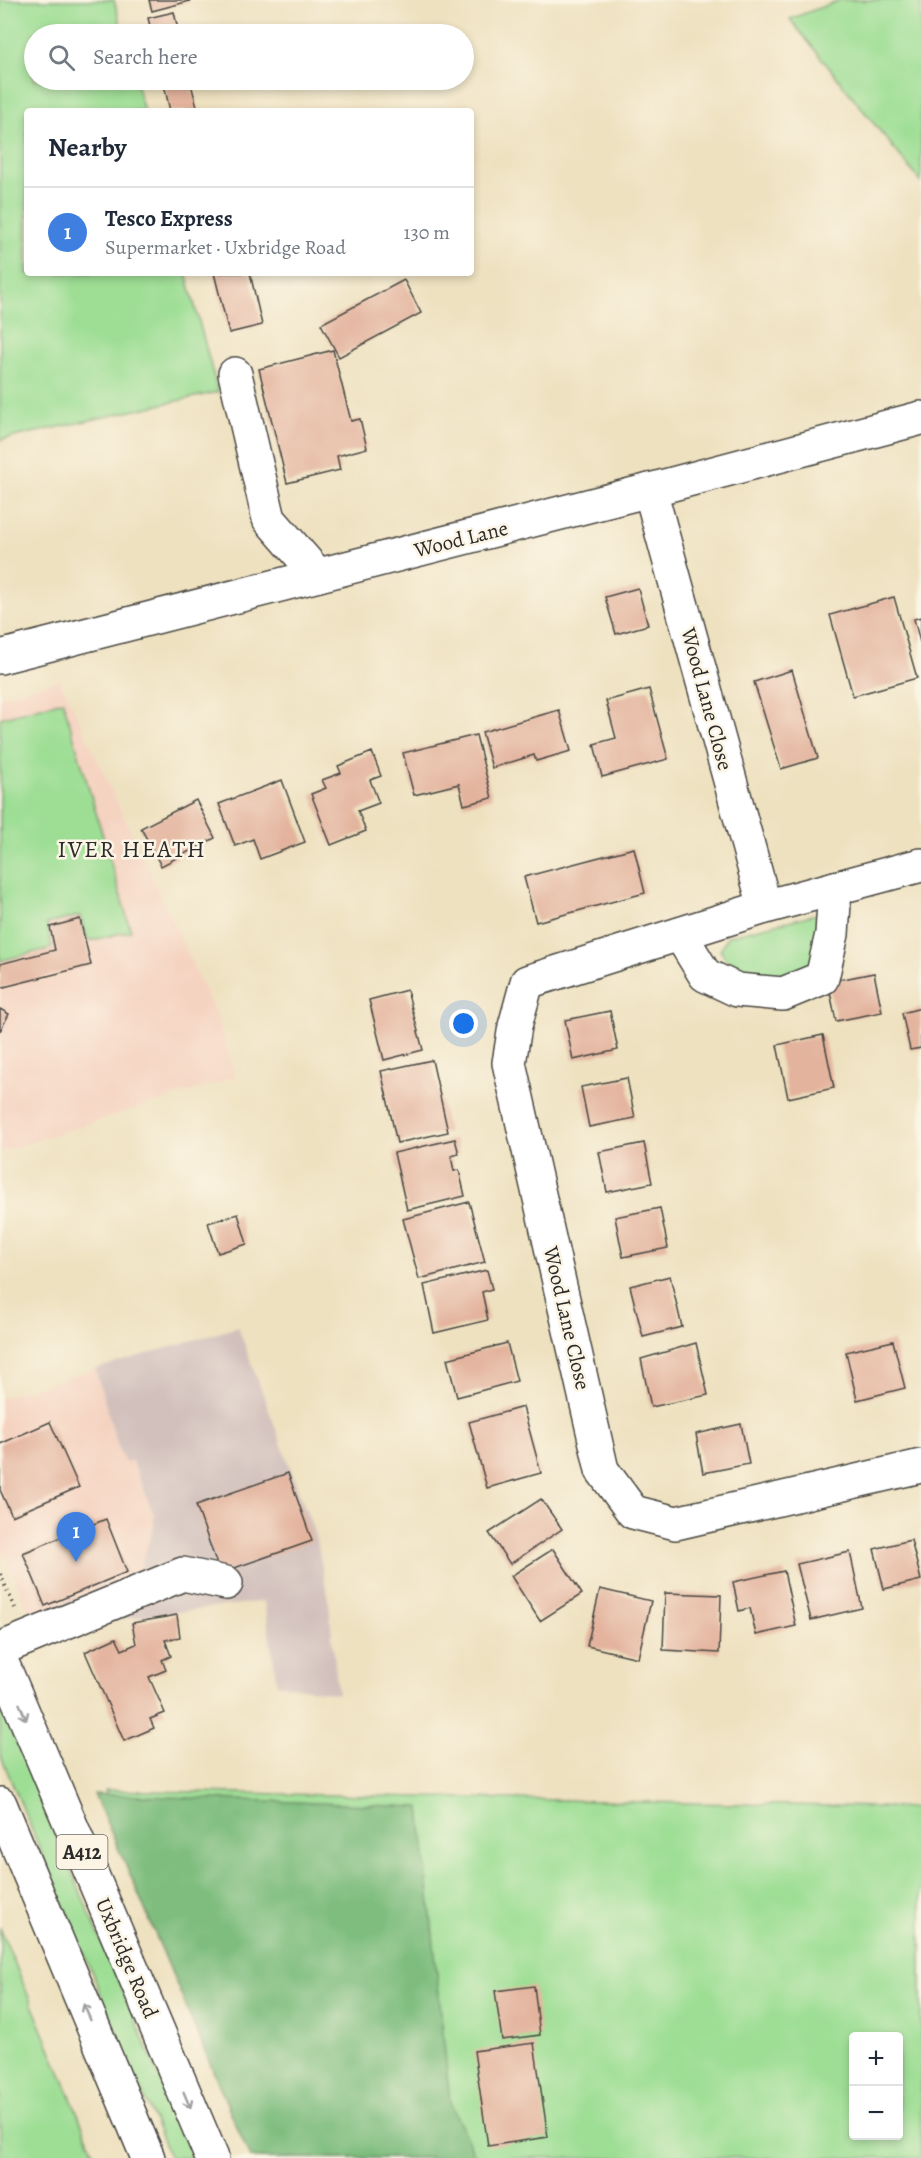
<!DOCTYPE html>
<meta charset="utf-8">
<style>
body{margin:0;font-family:Alegreya,serif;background:#f2f2f3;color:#1f2937}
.controls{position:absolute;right:18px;bottom:18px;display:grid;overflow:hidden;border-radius:6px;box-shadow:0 3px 9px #0003}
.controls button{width:54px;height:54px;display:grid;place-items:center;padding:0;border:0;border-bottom:2px solid #e0e1e3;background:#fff;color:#1f2937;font:30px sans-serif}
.you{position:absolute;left:464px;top:1024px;width:21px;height:21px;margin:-15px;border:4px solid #fff;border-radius:50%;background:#1a73e8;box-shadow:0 0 0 9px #1a73e833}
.badge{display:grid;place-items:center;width:39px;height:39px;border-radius:50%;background:#b45309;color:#fff;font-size:20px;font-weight:700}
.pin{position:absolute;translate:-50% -50px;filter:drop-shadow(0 2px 3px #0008)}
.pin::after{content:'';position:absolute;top:32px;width:21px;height:18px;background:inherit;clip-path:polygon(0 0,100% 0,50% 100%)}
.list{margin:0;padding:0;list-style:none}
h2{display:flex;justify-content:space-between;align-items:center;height:78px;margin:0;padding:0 24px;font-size:26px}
h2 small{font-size:20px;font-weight:400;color:#747a83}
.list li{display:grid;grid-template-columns:39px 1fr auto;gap:18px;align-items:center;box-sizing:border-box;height:90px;padding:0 24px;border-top:2px solid #e0e1e3}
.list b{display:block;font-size:22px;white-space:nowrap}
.list p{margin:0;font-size:20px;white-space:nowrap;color:#747a83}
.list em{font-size:20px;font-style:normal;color:#747a83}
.icon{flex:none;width:33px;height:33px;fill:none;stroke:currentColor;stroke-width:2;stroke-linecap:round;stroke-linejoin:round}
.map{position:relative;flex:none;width:921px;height:2158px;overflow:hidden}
.search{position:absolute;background:#fff;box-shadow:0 3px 9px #0003;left:24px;top:24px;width:450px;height:66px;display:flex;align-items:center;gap:15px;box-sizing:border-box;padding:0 21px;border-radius:33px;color:#747a83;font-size:22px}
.panel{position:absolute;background:#fff;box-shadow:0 3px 9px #0003;left:24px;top:108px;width:450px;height:168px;border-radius:6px}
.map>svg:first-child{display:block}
</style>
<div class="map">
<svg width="921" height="2158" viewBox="0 0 921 2158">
<rect width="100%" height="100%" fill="#fcf5e5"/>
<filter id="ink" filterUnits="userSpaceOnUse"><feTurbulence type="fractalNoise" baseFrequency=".0167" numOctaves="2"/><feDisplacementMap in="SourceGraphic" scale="12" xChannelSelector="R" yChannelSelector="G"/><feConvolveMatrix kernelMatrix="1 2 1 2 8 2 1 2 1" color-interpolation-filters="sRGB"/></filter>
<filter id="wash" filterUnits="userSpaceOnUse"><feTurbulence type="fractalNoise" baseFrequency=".008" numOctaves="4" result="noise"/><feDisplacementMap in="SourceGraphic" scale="24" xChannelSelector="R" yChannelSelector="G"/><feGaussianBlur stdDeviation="1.35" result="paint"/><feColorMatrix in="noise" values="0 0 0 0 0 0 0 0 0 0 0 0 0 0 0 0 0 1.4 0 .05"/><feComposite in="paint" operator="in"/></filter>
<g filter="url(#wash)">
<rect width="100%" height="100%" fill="#eee1c0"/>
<!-- built -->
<g fill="#f5d3c1">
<path d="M60,680L218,1019L235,1077L0,1152V697Z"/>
<path d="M95,1369L120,1453L131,1460L154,1515V1526L139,1571L34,1615L31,1609H28L0,1545V1398Z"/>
</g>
<!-- industrial -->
<path fill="#d1c0bc" d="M238,1327L313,1529L319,1552L329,1604L338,1694L277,1684L264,1601L40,1630L34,1615L139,1571L154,1526V1515L132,1461L125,1462L120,1453L95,1369Z"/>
<!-- green -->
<g fill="#9dde94" stroke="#648460" stroke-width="1.5" fill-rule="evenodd">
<path d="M0,0H114L123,34H34V80H135L144,111H27V273H186L218,392L0,440Z"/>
<path d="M840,0H921V182L790,19Z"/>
<path d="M63,701L131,931L88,941L80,916L47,924L52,948L0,961V718Z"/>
<path d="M816,914L826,923L818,968L751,986L732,968L720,950L728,936Z"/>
<path d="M0,1704L194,2158H170L0,1754Z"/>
<path d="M105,1790L921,1808V2158H260ZM854,2036H898V2136H854Z"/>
<path d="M0,1928L96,2158H0Z"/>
</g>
<!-- forest -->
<path fill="#7ebd7e" stroke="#547454" stroke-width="1.5" d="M94,1794L420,1807L450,2102L476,2158H250L135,1886Z"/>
<g id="blocks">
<!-- building -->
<g fill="#e3b39d">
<path d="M149,0H190V1L152,11Z"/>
<path d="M174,12L179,34H152L148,18Z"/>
<path d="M163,80H190L198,111H170Z"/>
<path d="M214,273H250L262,325L229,333Z"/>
<path d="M404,280L421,313L339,357L321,324Z"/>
<path d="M333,350L351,421L360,419L367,448L337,456L340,470L287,483L259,369Z"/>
<path d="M638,588L648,625L616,634L605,597Z"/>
<path d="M894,597L917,678L853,696L830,615Z"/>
<path d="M921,617V642H920L914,619Z"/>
<path d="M792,670L818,758L781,769L754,682Z"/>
<path d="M649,689L668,759L602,777L594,744L616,738L606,701Z"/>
<path d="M559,710L571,751L536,761L534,755L492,768L482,732Z"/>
<path d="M476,735L492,798L464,805L459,784L414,795L403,753Z"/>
<path d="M372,752L381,776L370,780L379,803L358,811L366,831L331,845L311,794L326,788L322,780L341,773L338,766Z"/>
<path d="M282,780L305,842L260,859L253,839L235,846L219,804Z"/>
<path d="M196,800L215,838L161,866L141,828Z"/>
<path d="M634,848L645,893L536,922L524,877Z"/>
<path d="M80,919L91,965L0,988V964L55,950L50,927Z"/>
<path d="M874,973L882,1012L836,1021L828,982Z"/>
<path d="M407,990L423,1050L384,1060L369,1000Z"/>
<path d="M921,1008V1048L910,1050L902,1013Z"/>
<path d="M0,1009L9,1014L0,1031Z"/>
<path d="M610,1011L618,1050L573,1060L565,1020Z"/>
<path d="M823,1035L834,1088L788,1098L777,1045Z"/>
<path d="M432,1060L448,1132L397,1143L381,1071Z"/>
<path d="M627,1078L635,1118L589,1127L581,1087Z"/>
<path d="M455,1139L459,1154L451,1156L454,1171L459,1170L465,1196L407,1210L394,1153Z"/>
<path d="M644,1143L652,1183L607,1192L599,1152Z"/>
<path d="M469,1202L485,1262L419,1279L403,1219Z"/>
<path d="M660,1208L668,1248L623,1257L615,1217Z"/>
<path d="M238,1214L247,1244L218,1253L208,1223Z"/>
<path d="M487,1270L492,1289L482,1292L488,1320L434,1333L424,1285Z"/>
<path d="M670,1276L682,1327L643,1337L630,1286Z"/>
<path d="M893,1341L905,1388L857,1400L846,1352Z"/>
<path d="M507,1343L517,1381L457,1397L447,1359Z"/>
<path d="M696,1343L708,1395L651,1407L641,1359Z"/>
<path d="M523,1407L541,1473L487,1488L469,1422Z"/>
<path d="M50,1422L79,1487L12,1516L0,1490V1444Z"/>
<path d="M741,1424L749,1464L703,1473L696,1434Z"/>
<path d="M288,1473L312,1541L220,1573L196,1505Z"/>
<path d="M541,1499L562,1529L510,1564L489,1533Z"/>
<path d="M106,1519L127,1572L45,1606L23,1553Z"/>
<path d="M911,1540L921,1580L884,1589L874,1549Z"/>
<path d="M553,1549L582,1594L540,1621L511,1576Z"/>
<path d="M850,1552L862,1608L811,1620L797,1564Z"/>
<path d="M784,1571L796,1626L756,1635L750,1608L739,1611L733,1582Z"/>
<path d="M600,1589L651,1601L638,1658L587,1646Z"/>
<path d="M665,1593L721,1595L719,1653L663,1650Z"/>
<path d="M177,1615L180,1637L165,1640L171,1656L162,1660L166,1670L149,1677L165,1713L150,1719L154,1728L124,1741L85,1652L116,1638L122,1650L136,1644L132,1623Z"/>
<path d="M534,1986L540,2035L502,2040L495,1991Z"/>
<path d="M534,2043L548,2137L488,2146L474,2051Z"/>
</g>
</g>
</g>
<g filter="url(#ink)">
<use href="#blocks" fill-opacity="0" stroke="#484641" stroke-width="1.5"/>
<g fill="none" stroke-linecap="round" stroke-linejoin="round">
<defs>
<g id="minor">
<path d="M235,374L269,519L318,575"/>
<path d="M650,490L765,907"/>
<path d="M0,657L650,490L921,418"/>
<path d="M921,865L765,907L527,982L515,1026L509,1063L602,1470L633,1512L676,1523L921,1466"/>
<path d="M680,934L705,975L737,990L783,994L822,978L832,934L835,888"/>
<path d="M0,1649L183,1574L226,1583"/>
</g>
<g id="major">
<path d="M0,1658L212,2158"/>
<path d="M0,1804L148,2158"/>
</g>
</defs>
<!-- minor casing -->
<use href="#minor" stroke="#484641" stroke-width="36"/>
<!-- major casing -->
<use href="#major" stroke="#484641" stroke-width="36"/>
<!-- path -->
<path stroke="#484641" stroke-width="4" stroke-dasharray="1.5 4.5" stroke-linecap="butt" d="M0,1574L15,1608"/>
<!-- minor -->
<use href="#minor" stroke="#fff" stroke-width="33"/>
<!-- major -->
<use href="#major" stroke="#fff" stroke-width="33"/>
</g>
<!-- one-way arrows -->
<defs><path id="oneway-shaft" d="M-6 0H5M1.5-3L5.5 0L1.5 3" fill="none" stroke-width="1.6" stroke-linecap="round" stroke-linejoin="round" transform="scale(1.5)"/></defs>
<g stroke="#a0a0a0">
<use href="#oneway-shaft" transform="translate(23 1712) rotate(67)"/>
<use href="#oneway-shaft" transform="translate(87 2012) rotate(-113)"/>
<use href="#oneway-shaft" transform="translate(187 2100) rotate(67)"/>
</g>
</g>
<g text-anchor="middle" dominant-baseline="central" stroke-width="5" stroke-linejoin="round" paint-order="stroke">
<!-- shield labels -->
<rect fill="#fcf5e5" stroke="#6a6863" stroke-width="1.5" x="56.5" y="1835" width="51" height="34" rx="4.5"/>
<g font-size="20" font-weight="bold" fill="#2b2b2b">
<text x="82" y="1852">A412</text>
</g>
<!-- street labels -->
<g font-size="21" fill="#2b2b2b" stroke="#fcf5e5">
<text transform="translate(461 539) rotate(-14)">Wood Lane</text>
<text transform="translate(707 699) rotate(75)">Wood Lane Close</text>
<text transform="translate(567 1318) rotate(77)">Wood Lane Close</text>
<text transform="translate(127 1958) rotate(67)">Uxbridge Road</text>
</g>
<!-- quarter labels -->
<g font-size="24" letter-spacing="1.5" fill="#2b2b2b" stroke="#fcf5e5">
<text x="132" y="849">IVER HEATH</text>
</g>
</g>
</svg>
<div class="controls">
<button>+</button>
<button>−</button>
</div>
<div class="you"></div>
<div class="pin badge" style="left:76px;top:1562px;background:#3f7fe0">1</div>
<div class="search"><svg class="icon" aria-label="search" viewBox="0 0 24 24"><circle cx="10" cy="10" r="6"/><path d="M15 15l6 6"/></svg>Search here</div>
<section class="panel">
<h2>Nearby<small></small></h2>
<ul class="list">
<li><span class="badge" style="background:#3f7fe0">1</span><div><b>Tesco Express</b><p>Supermarket · Uxbridge Road</p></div><em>130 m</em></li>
</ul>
</section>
</div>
